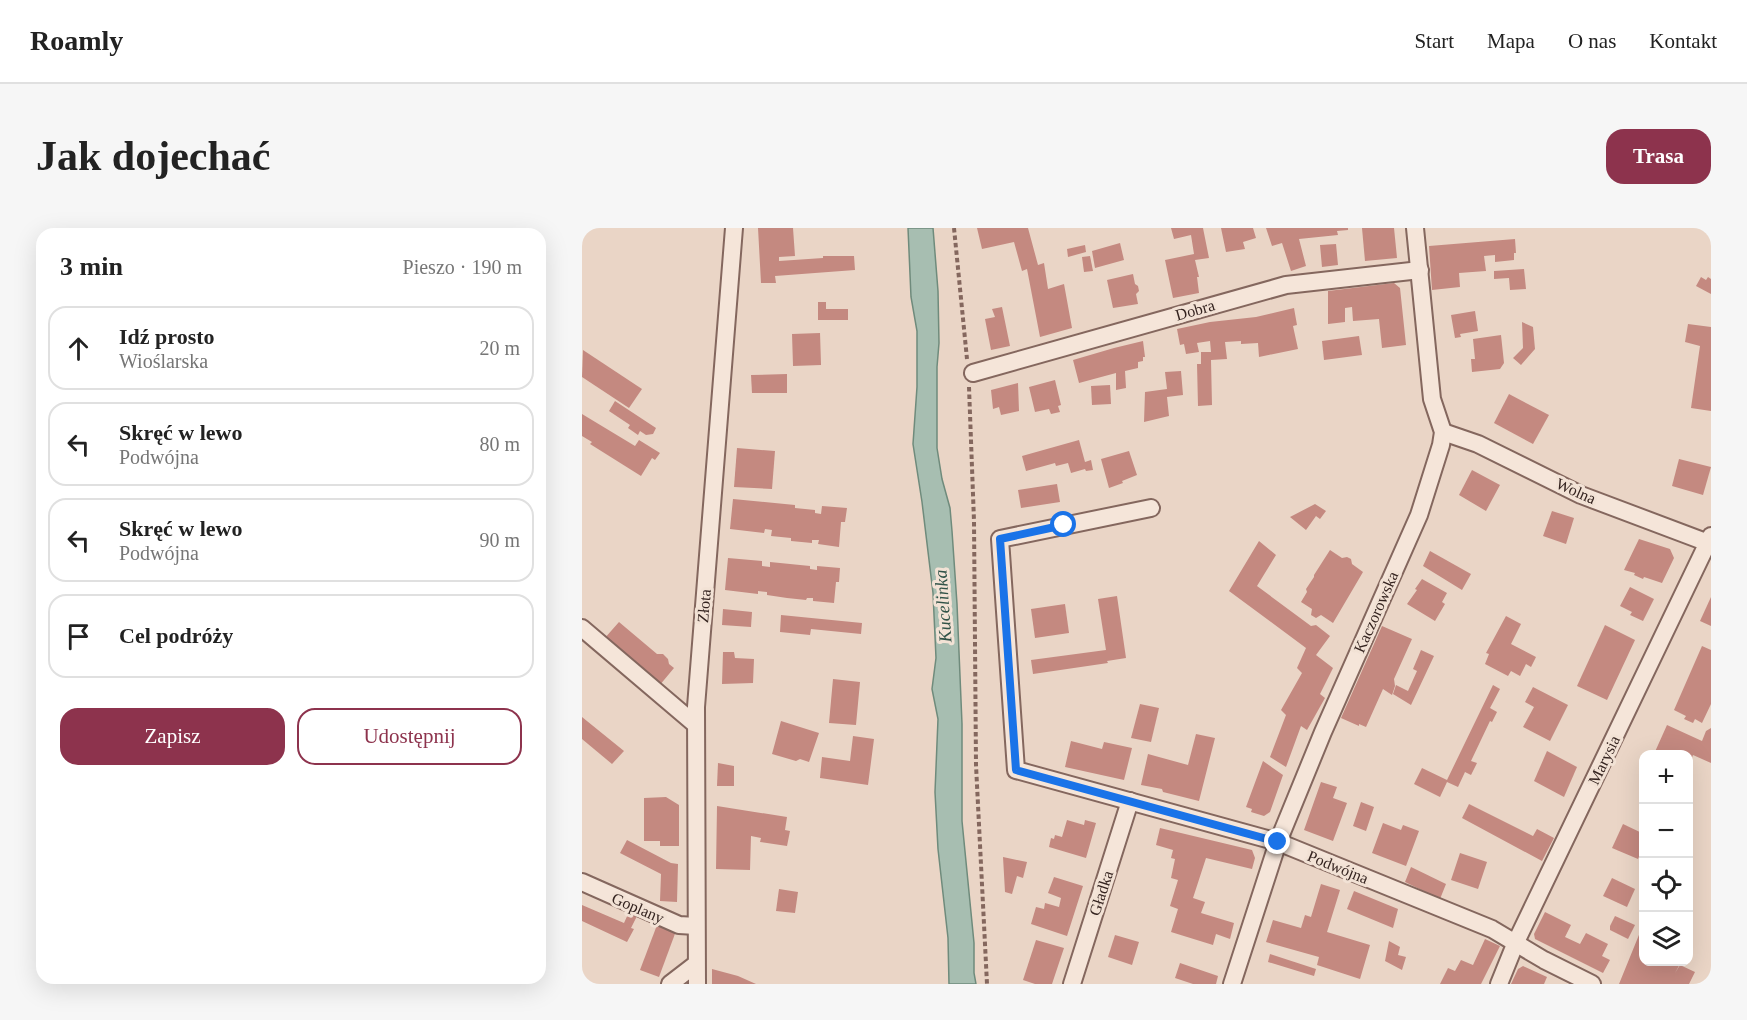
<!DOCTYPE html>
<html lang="pl">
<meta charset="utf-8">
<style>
body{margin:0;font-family:Georgia,serif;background:#f6f6f6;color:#222}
.controls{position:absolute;right:18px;bottom:18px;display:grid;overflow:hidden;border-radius:12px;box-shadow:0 6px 24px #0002}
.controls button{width:54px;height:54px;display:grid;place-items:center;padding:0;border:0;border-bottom:2px solid #e0e0e0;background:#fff;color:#222;font:30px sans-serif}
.stop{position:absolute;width:18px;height:18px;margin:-14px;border:4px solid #1a73e8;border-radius:50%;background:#fff}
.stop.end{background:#1a73e8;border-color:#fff;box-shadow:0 2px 6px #0008}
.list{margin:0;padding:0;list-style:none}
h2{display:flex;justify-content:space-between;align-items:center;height:78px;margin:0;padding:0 24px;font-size:26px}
h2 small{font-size:20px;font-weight:400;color:#767676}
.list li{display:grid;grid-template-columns:39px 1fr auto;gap:18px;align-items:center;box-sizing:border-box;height:84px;margin:0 12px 12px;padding:0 12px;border:2px solid #e0e0e0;border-radius:18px}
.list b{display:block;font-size:22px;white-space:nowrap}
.list p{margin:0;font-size:20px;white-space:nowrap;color:#767676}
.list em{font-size:20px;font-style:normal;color:#767676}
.actions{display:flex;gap:12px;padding:18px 24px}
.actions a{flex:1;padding:14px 0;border:2px solid #8d334d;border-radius:18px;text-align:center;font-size:21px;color:#8d334d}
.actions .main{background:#8d334d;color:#fff}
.icon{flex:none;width:33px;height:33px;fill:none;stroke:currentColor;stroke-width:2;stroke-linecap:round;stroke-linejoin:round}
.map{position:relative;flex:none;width:1129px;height:756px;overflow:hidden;border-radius:18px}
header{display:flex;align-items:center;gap:36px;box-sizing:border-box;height:84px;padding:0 30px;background:#fff;border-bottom:2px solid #e0e0e0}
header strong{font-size:28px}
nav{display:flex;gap:33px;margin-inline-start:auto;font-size:21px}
.intro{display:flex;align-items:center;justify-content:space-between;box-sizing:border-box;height:144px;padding:0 36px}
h1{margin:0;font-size:42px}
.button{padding:15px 27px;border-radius:18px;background:#8d334d;color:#fff;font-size:21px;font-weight:700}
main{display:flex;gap:36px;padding:0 36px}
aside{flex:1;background:#fff;border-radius:18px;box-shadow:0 6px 24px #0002}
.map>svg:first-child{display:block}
</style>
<header>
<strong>Roamly</strong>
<nav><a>Start</a><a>Mapa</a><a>O nas</a><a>Kontakt</a></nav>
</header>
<div class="intro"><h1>Jak dojechać</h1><a class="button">Trasa</a></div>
<main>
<aside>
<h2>3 min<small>Pieszo · 190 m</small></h2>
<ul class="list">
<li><svg class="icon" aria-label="ahead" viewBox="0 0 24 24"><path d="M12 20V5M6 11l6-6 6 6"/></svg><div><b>Idź prosto</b><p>Wioślarska</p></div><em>20 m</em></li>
<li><svg class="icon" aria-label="left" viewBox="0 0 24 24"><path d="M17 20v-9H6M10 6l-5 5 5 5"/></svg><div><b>Skręć w lewo</b><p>Podwójna</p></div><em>80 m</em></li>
<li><svg class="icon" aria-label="left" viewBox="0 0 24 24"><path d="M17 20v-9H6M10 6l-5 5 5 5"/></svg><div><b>Skręć w lewo</b><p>Podwójna</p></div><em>90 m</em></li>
<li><svg class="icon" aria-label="arrive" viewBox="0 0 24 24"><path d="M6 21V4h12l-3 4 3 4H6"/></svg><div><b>Cel podróży</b></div></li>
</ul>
<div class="actions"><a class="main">Zapisz</a><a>Udostępnij</a></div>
</aside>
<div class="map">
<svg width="1129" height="756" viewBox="0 0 1129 756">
<rect width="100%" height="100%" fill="#ead5c6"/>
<!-- water -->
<path fill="#a7beb1" stroke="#6f8b7c" stroke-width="1.5" d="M326,0H351L356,63L357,115L355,139V220L360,251L368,280L370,303L375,376L380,496V593L392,715V745L394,756H367L366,710L356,621L353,564L356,491L350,461L354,430L351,365L340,274L331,216L335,159V103L329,69Z"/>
<!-- building -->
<g fill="#c48980">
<path d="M176,0H211L213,28L197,29V33L241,30V28H272L273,42L193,48L194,55H179Z"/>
<path d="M395,0H446L456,37L462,35L466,61L482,56L490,100L458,109L445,41L440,43L432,14L400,21Z"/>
<path d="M589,0H621L627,30L613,32L617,49H615L617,65L591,70L583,32L612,26L609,7L592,11Z"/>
<path d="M639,0H671L674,10L661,14L663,21L644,24Z"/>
<path d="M684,0H766V2L755,3L756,7L717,11L724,38L709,43L700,15L690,18Z"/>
<path d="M780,0H812L815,30L783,33Z"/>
<path d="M933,11L934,25H932V32L913,34V27L902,28L904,43L877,45L878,59L850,62L847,18Z"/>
<path d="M538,15L542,32L513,40L510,23Z"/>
<path d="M754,16L756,37L740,39L738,17Z"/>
<path d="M503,17L504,24L486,29L485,21Z"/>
<path d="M508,28L511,43L502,44L500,29Z"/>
<path d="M942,41L944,61L928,62L927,50L912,51V43Z"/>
<path d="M551,46L553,56L556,58L557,63L554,66L556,76L531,80L525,52Z"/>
<path d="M1119,49L1124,52L1126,49L1129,51V66L1114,58Z"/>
<path d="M812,55L818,60L824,117L800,120L797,91L771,93L770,79L763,80V94L746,96V63Z"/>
<path d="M236,74H244V81H266V92H236Z"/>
<path d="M420,79L428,118L409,122L403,91L413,89L410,81Z"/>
<path d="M712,80L715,97L711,98L716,121L677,129L676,115L659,116V113L643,114L645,131L629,132L630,177L616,178L615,136H619V124H629L628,113L615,115L617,124L604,126L602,116L598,117L595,101L628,94L674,89Z"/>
<path d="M893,83L896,103L878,106L879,109L873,110L869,87Z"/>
<path d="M940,94L951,99L953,121L939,137L931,130L941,120Z"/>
<path d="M1106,96L1129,99V183L1109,180L1118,118L1103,114Z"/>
<path d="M238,105L239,137L211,138L210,106Z"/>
<path d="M919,107L922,135L918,141L890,144L889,131H893L891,111Z"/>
<path d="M777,108L780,127L742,132L740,113Z"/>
<path d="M561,113L563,129H561V133L556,134V140L543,143L544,160L534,162V145L497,155L491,132L532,120Z"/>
<path d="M1,122L60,161L47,180L0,149Z"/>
<path d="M599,143L601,167L585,169L587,188L562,194L563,164L585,161L583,144Z"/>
<path d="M205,146V165H170L169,147Z"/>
<path d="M473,152L479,177L476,178L478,184L469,186L467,181L453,184L447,159Z"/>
<path d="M436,155L437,183L419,187L417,179L411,181L409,162Z"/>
<path d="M528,157L529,176L510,177L509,158Z"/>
<path d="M927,166L967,187L951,216L912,195Z"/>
<path d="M33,173L74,200L71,206L64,207L58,203L56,207L46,200L48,197L27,183Z"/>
<path d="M0,186L53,218L57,212L78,225L73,232L70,230L59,248L8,216L10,214L0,208Z"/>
<path d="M497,212L503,234L509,232L511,242L504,243L503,241L489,245L486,235L474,238L473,235L444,243L440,228Z"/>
<path d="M155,220L193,223L190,261L152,259Z"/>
<path d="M547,223L555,247L540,253L541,255L527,260L519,231Z"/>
<path d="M1097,231L1129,239L1121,267L1090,258Z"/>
<path d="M890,242L918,257L904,283L877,267Z"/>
<path d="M475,256L478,274L439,280L436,262Z"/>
<path d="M151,271L213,277V280L233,282V285L239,286L240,278L265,280L263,294H259L257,319L236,316L237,312H230V315L209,313V310L189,308L190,302L183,301L182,305L148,301Z"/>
<path d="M733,276L744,283L738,291L734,288L724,302L708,289Z"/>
<path d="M970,283L992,290L984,316L961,308Z"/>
<path d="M1057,311L1088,321L1092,330L1080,355L1062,349L1061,351L1052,347L1053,345L1042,342Z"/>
<path d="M677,313L694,327L675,358L729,398L734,397L748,408L734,427L751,440L738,466L743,470L725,502L719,498L704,539L688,529L704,487L699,482L720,445L715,440L724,420L647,363Z"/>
<path d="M748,322L760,330L765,329L769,331L770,336L781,344L751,395L739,387L734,390L729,387L730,381L719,374L725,364L724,361L732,349V347Z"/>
<path d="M848,323L889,346L880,362L841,338Z"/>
<path d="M146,330L180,333V338L188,339V334L228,338V341L235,342V338L258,340L257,354H254L252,375L231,373V370H225L224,372L205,370L185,367V364L176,363V366L143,362Z"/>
<path d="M840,351L865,365L860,374L863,376L853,393L825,376L835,362L833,361Z"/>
<path d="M1048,359L1072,371L1061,393L1048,387L1050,384L1038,378Z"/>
<path d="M535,368L544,430L525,433L526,435L451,446L449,432L524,422L516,371Z"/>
<path d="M1129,369V398L1118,393Z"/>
<path d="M483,376L487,405L453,410L449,381Z"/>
<path d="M141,381L170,384L169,399L140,397Z"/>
<path d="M199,387L280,395L279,406L229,401L228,407L198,404Z"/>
<path d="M924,388L939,396L929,416L954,429L949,439L944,436L938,448L929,443L926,448L903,436L907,426L904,425Z"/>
<path d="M37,394L75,426H81L86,431L87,436L92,440L77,458L22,411Z"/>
<path d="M1023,397L1053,412L1025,472L995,458Z"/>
<path d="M800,398L830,411L812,451L813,458L810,467L801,461L784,499L777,496V498L759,490Z"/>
<path d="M1120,418L1129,422V476L1120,495L1113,491L1111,495L1102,491L1104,488L1092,482Z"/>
<path d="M839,422L852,428L829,477L811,466L814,457L826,463L835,443L831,441Z"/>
<path d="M141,424H152L153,430L172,431L171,455L140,456Z"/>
<path d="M251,451L278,454L274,497L247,495Z"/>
<path d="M911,457L918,461L908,480L915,484L910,494L908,493L889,533L895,535L889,547L883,544L876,559L865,554L858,569L832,556L840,540L865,552Z"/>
<path d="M951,459L986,477L968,513L941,499L952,479L943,474Z"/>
<path d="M558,476L577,480L569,514L549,510Z"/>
<path d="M0,489L42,523L30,536L0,511Z"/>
<path d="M199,493L237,505L227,534L218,531L214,533L190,526Z"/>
<path d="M1085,497L1120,513L1124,503L1129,500V535L1111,527L1107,537V526H1072Z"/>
<path d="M614,506L633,510L617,573L581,564L580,561L559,557L566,526L606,537Z"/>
<path d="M271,508L292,511L286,557L238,550L240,529L268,533Z"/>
<path d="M489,513L520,521L522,514L550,520L542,552L483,539Z"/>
<path d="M965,523L995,539L982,569L952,553Z"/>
<path d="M681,533L701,547L688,584L682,588L669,584L670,581L664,579Z"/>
<path d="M136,535L152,538V558H135Z"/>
<path d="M739,554L755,559L751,570L765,575L751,613L722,602Z"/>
<path d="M84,569L97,577V618H78V613H62V570Z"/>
<path d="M779,574L792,579L784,603L771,598Z"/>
<path d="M887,576L951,608L955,601L972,610L960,633L880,590Z"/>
<path d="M135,578L205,589L203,602L208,603L205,618L178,614L179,610L169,608L168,642L134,641Z"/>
<path d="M485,592L502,597L503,592L514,595L504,630L467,619L469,610L472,611L473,607L480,609Z"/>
<path d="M801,595L819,602L821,597L837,603L824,638L790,625Z"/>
<path d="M1041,596L1062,606V618L1056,631L1030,620Z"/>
<path d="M578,600L670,622L673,630L670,641L624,630L611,670L623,674L619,685L652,695L648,711L634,706L631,717L589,704L596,681L588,678L596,652L589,650L593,631L589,630L591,622L574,617Z"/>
<path d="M45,612L89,635L96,636L95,674L78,673L79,646L38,625Z"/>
<path d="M878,625L905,634L896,661L869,652Z"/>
<path d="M421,629L445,634L441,650L435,648L430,666L423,664Z"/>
<path d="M829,639L864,656L858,671L823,654Z"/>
<path d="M472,649L501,658L485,708L449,696L454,679L462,681L463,675L477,679L479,670L466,665Z"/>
<path d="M1030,650L1053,661L1045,679L1021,668Z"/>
<path d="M739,656L758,662L745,704L788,717L778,751L735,737L737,729L684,714L691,692L719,700L723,687L729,689Z"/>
<path d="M197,661L216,664L213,685L194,683Z"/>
<path d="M772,663L816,681L811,700L765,681Z"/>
<path d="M0,677L42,695L47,684L55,688L49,700L52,701L45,714L0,693Z"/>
<path d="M963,684L989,697L983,709L998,716L1004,705L1026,716L1020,728L1028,732L1021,745L953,711L952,706Z"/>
<path d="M1033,688L1053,697L1046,711L1028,702V698Z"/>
<path d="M75,697L94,703L77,749L58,742Z"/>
<path d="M1061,697L1062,734H1099L1093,745L1098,737L1113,744L1107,756H1037Z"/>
<path d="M533,707L557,714L550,737L526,729Z"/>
<path d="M903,711L918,718L899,756H858L866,740L873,743L879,732L891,737Z"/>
<path d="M454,712L482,720L470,756H453L441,752Z"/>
<path d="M807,713L818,719L816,727L824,729L820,742L803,733Z"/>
<path d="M688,726L734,741L732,748L686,734Z"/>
<path d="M598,735L636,748L634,756H611L593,750Z"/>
<path d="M941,738L965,749L962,756H929L936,741Z"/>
<path d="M130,741L156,748L174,756H130Z"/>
</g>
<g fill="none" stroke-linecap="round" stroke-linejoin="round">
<defs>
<g id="street">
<path d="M391,145L704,57L838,42"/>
<path d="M861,204L896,216L999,267L1129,316"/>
<path d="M569,280L418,311L434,542L696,614L910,701L962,732L1010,756"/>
<path d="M0,400L114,497"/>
<path d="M0,654L97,697L114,698"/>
<path d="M88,756L114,736"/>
<path d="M115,756L114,479L152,0"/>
<path d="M490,756L548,573"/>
<path d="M650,756L696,614L741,504L837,287L859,217L861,204L850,171L833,0"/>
<path d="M917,756L934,714L1129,308"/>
</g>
</defs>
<!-- street casing -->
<use href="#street" stroke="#84675e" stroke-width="20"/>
<!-- path -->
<g stroke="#84675e" stroke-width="4" stroke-dasharray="4.5 3" stroke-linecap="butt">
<path d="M372,0L385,131"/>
<path d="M387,159L392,293L394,537L405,756"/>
</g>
<!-- street -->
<use href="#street" stroke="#f5e5d9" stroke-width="16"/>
</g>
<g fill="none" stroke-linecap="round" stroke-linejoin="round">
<!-- route -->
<path stroke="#1a73e8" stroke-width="8" d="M482,297L418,311L434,542L696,614"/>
</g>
<g text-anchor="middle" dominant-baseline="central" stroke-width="6" stroke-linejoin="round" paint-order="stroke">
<!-- street labels -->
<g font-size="16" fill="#352420" stroke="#f2e2d5">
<text transform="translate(613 82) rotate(-16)">Dobra</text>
<text transform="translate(994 263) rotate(24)">Wolna</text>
<text transform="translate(122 378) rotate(-85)">Złota</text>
<text transform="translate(794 384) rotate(-66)">Kaczorowska</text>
<text transform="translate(1022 532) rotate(-64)">Marysia</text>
<text transform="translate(756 639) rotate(22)">Podwójna</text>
<text transform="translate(519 665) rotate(-72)">Gładka</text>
<text transform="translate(56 680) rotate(23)">Goplany</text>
</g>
<!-- water labels -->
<g font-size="18" font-style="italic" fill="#315348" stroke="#f2e2d5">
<text transform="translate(361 378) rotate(-94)">Kucelinka</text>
</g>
</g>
</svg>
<div class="controls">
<button>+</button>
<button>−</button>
<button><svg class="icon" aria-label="locate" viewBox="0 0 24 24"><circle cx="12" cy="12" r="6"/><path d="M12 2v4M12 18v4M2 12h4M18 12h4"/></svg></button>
<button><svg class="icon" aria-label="layers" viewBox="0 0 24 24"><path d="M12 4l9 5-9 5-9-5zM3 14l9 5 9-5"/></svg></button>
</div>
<div class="stop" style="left:482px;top:297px"></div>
<div class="stop end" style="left:696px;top:614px"></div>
</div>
</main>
